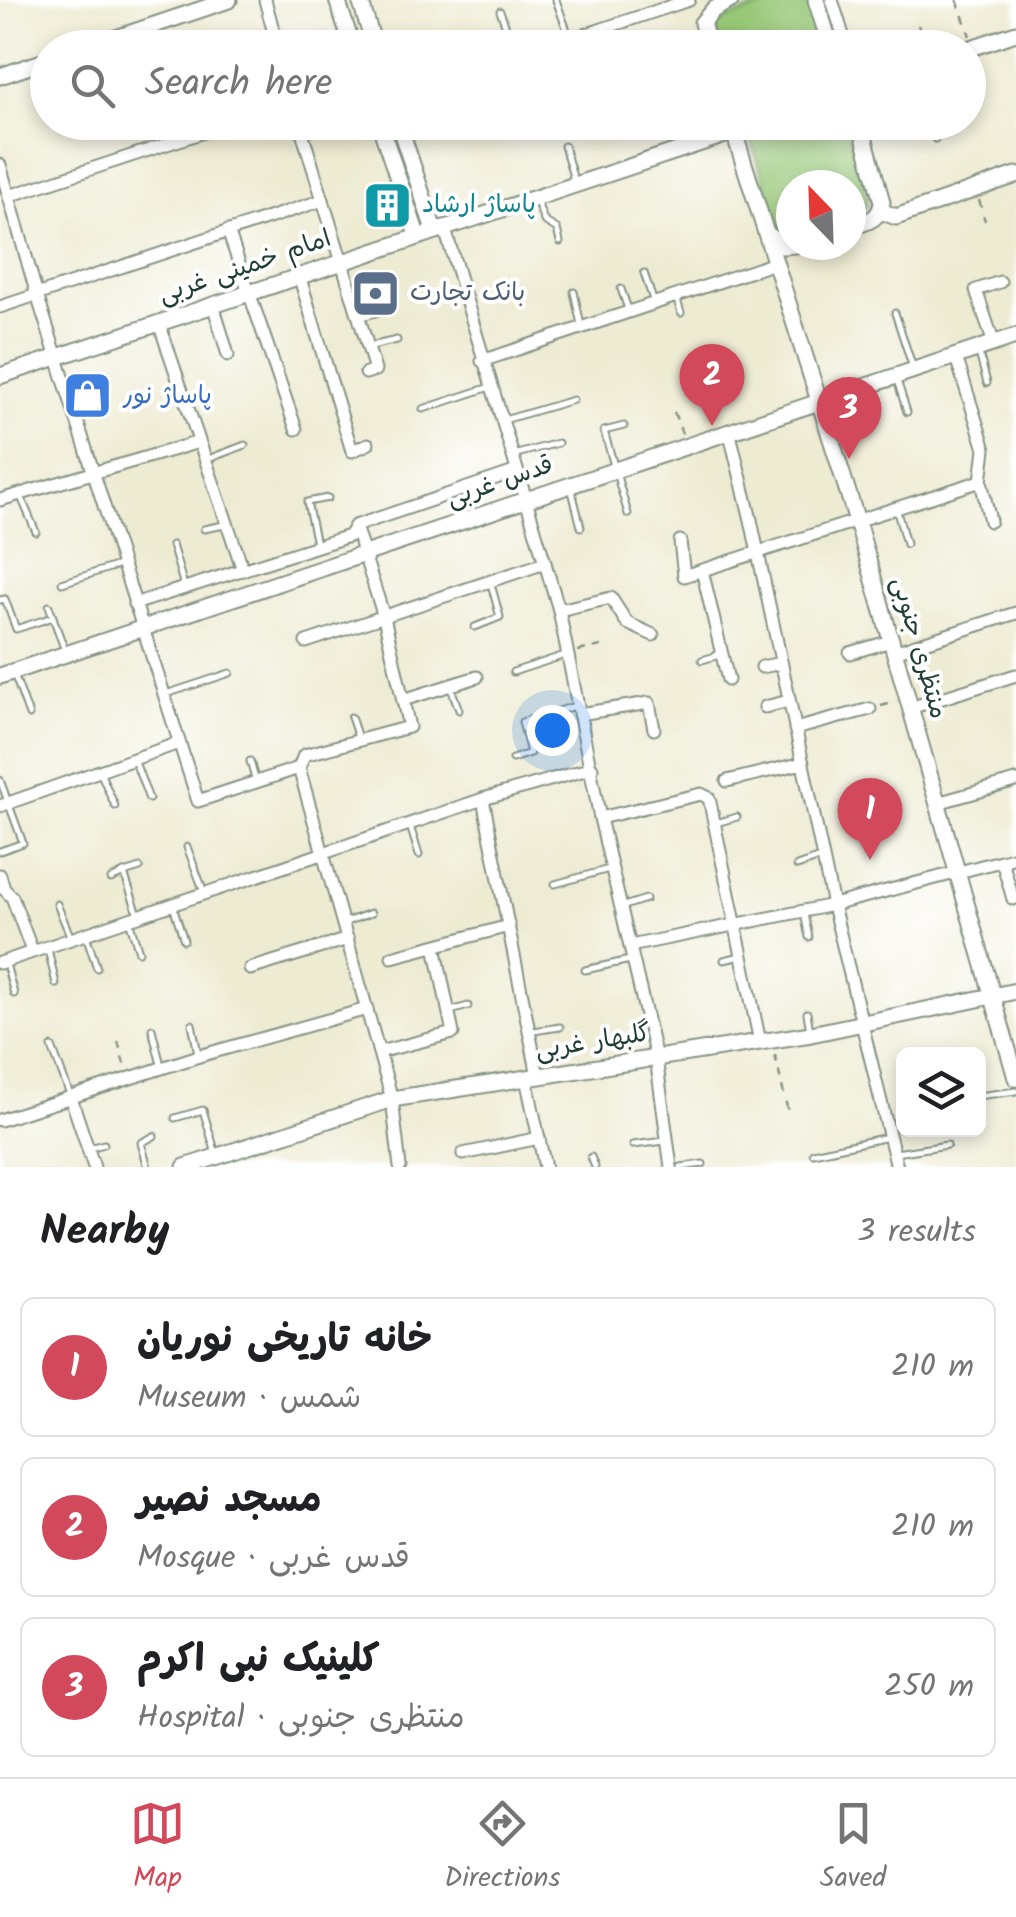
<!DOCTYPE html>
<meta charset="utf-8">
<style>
body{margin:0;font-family:Kalam,"Playpen Sans Arabic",sans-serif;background:#f2f2f2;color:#202124}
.controls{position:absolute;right:30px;bottom:30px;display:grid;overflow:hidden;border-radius:15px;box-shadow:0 5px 15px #0003}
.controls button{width:90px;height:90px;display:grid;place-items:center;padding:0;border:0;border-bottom:2px solid #e0e0e0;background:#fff;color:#202124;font:50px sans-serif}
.compass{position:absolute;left:776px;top:170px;width:90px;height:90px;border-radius:50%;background:#fff;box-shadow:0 5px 15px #0003;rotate:337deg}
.you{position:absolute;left:552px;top:730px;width:35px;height:35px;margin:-25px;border:8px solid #fff;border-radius:50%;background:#1a73e8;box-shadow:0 0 0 15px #1a73e833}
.badge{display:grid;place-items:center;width:65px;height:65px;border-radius:50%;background:#d1495b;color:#fff;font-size:32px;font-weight:700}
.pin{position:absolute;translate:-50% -82px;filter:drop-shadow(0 2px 5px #0008)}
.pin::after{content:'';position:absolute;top:52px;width:35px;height:30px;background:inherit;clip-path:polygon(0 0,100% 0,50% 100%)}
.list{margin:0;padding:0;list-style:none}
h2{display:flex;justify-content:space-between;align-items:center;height:130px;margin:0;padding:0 40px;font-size:42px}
h2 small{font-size:32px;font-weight:400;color:#757577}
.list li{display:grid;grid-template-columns:65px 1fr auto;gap:30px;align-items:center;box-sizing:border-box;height:140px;margin:0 20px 20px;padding:0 20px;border:2px solid #e0e0e0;border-radius:15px}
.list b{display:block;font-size:38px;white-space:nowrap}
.list p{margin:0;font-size:32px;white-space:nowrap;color:#757577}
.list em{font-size:32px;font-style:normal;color:#757577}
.icon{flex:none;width:55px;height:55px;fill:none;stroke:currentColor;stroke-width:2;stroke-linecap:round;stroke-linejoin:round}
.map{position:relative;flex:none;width:1016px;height:1167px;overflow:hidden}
.search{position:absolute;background:#fff;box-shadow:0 5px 15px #0003;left:30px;right:30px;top:30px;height:110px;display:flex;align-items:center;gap:25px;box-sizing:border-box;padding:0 35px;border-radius:55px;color:#757577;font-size:38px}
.sheet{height:610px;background:#fff}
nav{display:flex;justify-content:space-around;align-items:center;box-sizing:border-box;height:140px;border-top:2px solid #e0e0e0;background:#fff;font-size:28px;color:#757577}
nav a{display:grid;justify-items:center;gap:5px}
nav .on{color:#d1495b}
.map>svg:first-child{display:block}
</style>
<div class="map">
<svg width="1016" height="1167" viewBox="0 0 1016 1167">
<rect width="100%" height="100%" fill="#fff"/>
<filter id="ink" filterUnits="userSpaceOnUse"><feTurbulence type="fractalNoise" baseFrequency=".01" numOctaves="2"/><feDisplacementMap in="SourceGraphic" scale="20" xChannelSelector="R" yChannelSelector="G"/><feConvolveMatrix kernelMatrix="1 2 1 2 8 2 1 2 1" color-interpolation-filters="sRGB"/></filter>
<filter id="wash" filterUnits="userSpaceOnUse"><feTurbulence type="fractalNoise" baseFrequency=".0048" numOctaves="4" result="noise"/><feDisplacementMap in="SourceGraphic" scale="40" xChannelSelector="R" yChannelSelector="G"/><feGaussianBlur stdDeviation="2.25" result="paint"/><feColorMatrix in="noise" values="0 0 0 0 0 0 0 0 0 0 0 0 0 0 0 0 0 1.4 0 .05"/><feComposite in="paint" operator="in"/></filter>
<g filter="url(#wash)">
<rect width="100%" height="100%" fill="#eeebd3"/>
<!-- green -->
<g fill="#97c777" stroke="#5b8256" stroke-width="2.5">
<path d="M783,0H806L811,5L823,47H721L715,31L721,20Z"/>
<path d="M745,123H846L868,193L867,206L851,216V185H791V235L784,233L777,222Z"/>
</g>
</g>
<g filter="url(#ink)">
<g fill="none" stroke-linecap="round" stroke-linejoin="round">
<defs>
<g id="lane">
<path d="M556,0L569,36"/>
<path d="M500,11L514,48"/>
<path d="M473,42L474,48"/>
<path d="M930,122L935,139"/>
<path d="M564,146L574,180"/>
<path d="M536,199L544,221L557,229L560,242"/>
<path d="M644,273L653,300"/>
<path d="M621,289L628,309"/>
<path d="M574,292L581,325"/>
<path d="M676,297L681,313"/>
<path d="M895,313L913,368"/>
<path d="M362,317L386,310"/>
<path d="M371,346L397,340"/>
<path d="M979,353L987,383"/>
<path d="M897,380L907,412"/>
<path d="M423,409L490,387"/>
<path d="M504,420L573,400"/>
<path d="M624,426L604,431L628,514"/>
<path d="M513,455L558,443"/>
<path d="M208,459L245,445"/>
<path d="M571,487L581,527"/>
<path d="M21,497L36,532"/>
<path d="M897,511L906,544"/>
<path d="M204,529L224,525"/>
<path d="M316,544L307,502L328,498"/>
<path d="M172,545L184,586"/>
<path d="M62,583L119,565"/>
<path d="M0,600L5,599L16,629L53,617"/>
<path d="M49,606L65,651"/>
<path d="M475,627L500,617L491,584"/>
<path d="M702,660L719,655"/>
<path d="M513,672L565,655"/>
<path d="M14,674L29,715"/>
<path d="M450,685L459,710"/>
<path d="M166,694L230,673"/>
<path d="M351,717L358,738"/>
<path d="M512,759L530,753L522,722L575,706"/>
<path d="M250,761L255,779"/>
<path d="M135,762L149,799"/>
<path d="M101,774L115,806"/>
<path d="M0,780L23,843L0,851"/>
<path d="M716,823L737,817"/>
<path d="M410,826L419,855"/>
<path d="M187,847L204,892"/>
<path d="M797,866L820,858"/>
<path d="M111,879L124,873"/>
<path d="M555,884L609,869"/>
<path d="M57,904L71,938"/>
<path d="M173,906L184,940"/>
<path d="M621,907L646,899"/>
<path d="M138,914L124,873L140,868"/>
<path d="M804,914L809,937"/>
<path d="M129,920L139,952"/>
<path d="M346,922L371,913"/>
<path d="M86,935L97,968"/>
<path d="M48,949L56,984"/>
<path d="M724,960L741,956"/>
<path d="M6,964L14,994"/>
<path d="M585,970L630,960"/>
<path d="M451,1011L468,1006"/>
<path d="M807,1013L810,1031"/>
<path d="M192,1024L198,1053"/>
<path d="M152,1029L161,1065"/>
<path d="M533,1031L560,1027"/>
<path d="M52,1047L70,1095"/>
<path d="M978,1096L1016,1091"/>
<path d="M175,1118L203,1110L216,1154"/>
<path d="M633,1145L665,1141"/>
<path d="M90,1148L104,1144"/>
<path d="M813,1153L888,1137"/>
<path d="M895,1153L947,1145"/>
<path d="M591,1157L595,1167"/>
<path d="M148,1167L141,1143L154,1136"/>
<path d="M681,1167L703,1164"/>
</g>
<g id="street">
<path d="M265,0L278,48"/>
<path d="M832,0L847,48"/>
<path d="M545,48L689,0"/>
<path d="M299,122L375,370L366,373"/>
<path d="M0,165L37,295L198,801L299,768"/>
<path d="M9,196L234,122"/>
<path d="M444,226L559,610L600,818L656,1058L671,1167"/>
<path d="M228,231L296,429"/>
<path d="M299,275L352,451L368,444"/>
<path d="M213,304L228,355"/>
<path d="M0,307L323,200"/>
<path d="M159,323L243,570"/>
<path d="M994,344L976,290L1000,282"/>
<path d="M956,357L985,449L981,481"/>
<path d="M482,361L775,263"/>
<path d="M729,430L751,520L833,905L897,1167"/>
<path d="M0,500L199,442"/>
<path d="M680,541L684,576L981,481L990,521"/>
<path d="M702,570L728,680"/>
<path d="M134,604L349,536L355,526L517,471"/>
<path d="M559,610L611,598L627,623L653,635"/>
<path d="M306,642L545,563"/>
<path d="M894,652L1016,613"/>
<path d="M850,653L891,641"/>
<path d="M762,667L781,663"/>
<path d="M403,700L477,677"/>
<path d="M765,707L789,701"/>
<path d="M910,708L1016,675"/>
<path d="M579,714L649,703L654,729"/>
<path d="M795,729L870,709"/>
<path d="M299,768L392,1099L400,1167"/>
<path d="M299,768L304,755L409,727L384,617L355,526"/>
<path d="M727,781L803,763"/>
<path d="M483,799L538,1076"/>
<path d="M937,803L1016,781"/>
<path d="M0,806L179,743"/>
<path d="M600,818L701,794L709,798L760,1042"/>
<path d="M1002,861L1013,899L1016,898"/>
<path d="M0,875L4,889L12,897L32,951"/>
<path d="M630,946L833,905L1016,857"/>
<path d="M392,957L509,926"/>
<path d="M0,963L483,799L592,768"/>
<path d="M250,969L348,939"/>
<path d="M379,1052L453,1033L435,946"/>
<path d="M526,1078L545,1167"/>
<path d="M71,1098L94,1167"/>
<path d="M0,1120L199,1056L367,1009"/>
<path d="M463,1154L539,1138"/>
</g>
<g id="secondary">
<path d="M337,0L353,48"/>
<path d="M360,0L375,48"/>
<path d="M816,0L831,48"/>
<path d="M86,48L229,0"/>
<path d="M709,48L702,23L713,10L731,0"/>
<path d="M968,49L1016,33"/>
<path d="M0,76L48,60"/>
<path d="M379,122L417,235"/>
<path d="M398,122L434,230"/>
<path d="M732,126L766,233L783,246L795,245"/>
<path d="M881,211L896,217L1016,175"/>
<path d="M851,227C866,222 880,220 882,202L860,122"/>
<path d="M766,233L857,521L1016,1078"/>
<path d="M0,376L734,132"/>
<path d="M0,676L1016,336"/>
<path d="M185,1167L392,1099L811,1034L1016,991"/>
</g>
</defs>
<!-- lane casing -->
<use href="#lane" stroke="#869484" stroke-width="9"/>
<!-- street casing -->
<use href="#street" stroke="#869484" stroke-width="15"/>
<!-- secondary casing -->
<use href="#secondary" stroke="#869484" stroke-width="19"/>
<!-- path -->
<g stroke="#869484" stroke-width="2.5" stroke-dasharray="8 8" stroke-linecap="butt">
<path d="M957,0L970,36"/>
<path d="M918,25L925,48"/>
<path d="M979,200L985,221"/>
<path d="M674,412L682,434"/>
<path d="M578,651L601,646"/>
<path d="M881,706L897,702"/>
<path d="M118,1041L125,1068"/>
<path d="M775,1055L788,1112"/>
</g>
<!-- lane -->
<use href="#lane" stroke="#fff" stroke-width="5"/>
<!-- street -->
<use href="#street" stroke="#fff" stroke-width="11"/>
<!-- secondary -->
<use href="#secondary" stroke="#fff" stroke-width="15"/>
</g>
</g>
<!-- icons -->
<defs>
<symbol id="building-square" viewBox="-11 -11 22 22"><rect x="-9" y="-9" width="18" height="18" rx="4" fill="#0f9aa8" stroke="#fff"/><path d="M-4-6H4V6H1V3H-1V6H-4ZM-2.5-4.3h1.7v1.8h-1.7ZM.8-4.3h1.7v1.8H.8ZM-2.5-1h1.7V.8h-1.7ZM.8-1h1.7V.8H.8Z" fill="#fff"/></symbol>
<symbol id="bank-square" viewBox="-11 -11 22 22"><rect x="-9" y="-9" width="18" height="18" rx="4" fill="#5c6f8a" stroke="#fff"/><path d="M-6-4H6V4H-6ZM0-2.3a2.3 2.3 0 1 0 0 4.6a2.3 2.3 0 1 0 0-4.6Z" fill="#fff"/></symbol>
<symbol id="shop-square" viewBox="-11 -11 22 22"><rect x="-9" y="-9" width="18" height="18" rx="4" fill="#3f7fe0" stroke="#fff"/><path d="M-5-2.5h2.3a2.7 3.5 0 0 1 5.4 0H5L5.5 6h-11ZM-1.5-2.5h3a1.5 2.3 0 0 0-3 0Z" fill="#fff"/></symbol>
</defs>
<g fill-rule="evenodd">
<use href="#building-square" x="360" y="178" width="55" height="55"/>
<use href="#bank-square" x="348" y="266" width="55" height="55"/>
<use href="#shop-square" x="60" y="368" width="55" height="55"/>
</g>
<g text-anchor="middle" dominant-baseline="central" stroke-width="8" stroke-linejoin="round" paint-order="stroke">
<!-- culture labels -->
<g font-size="25" fill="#0d838f" stroke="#fff" text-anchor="start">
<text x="422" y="205">پاساژ ارشاد</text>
</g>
<!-- street labels -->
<g font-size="25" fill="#1f3d34" stroke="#fff">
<text transform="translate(245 267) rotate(-19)">امام خمینی غربی</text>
<text transform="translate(500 482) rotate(-19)">قدس غربی</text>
<text transform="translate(919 648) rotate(74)">منتظری جنوبی</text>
<text transform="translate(593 1042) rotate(-9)">گلبهار غربی</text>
</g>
<!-- service labels -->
<g font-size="25" fill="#4e5e75" stroke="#fff" text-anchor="start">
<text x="410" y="293">بانک تجارت</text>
</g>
<!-- shop labels -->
<g font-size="25" fill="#366cbe" stroke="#fff" text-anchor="start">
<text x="123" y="396">پاساژ نور</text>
</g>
</g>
</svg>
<div class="controls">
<button><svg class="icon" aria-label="layers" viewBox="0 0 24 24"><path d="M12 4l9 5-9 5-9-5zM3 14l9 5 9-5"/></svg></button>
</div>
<svg class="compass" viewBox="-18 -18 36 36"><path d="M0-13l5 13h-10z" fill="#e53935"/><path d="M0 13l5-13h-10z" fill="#757577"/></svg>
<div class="you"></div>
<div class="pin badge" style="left:870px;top:860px">1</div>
<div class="pin badge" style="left:712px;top:426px">2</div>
<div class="pin badge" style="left:849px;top:459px">3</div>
<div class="search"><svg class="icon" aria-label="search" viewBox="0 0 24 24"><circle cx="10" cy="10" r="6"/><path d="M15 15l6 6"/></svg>Search here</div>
</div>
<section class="sheet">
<h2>Nearby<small>3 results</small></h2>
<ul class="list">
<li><span class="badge">1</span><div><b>خانه تاریخی نوریان</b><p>Museum · شمس</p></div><em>210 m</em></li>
<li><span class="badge">2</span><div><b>مسجد نصیر</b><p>Mosque · قدس غربی</p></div><em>210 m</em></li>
<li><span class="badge">3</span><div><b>کلینیک نبی اکرم</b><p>Hospital · منتظری جنوبی</p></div><em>250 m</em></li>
</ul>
</section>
<nav>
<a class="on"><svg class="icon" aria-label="map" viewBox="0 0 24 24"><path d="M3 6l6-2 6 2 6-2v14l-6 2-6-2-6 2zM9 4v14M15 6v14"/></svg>Map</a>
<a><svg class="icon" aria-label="directions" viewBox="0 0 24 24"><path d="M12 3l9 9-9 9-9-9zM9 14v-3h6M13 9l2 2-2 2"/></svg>Directions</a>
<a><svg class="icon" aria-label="saved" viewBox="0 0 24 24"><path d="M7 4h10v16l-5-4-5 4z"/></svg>Saved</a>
</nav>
